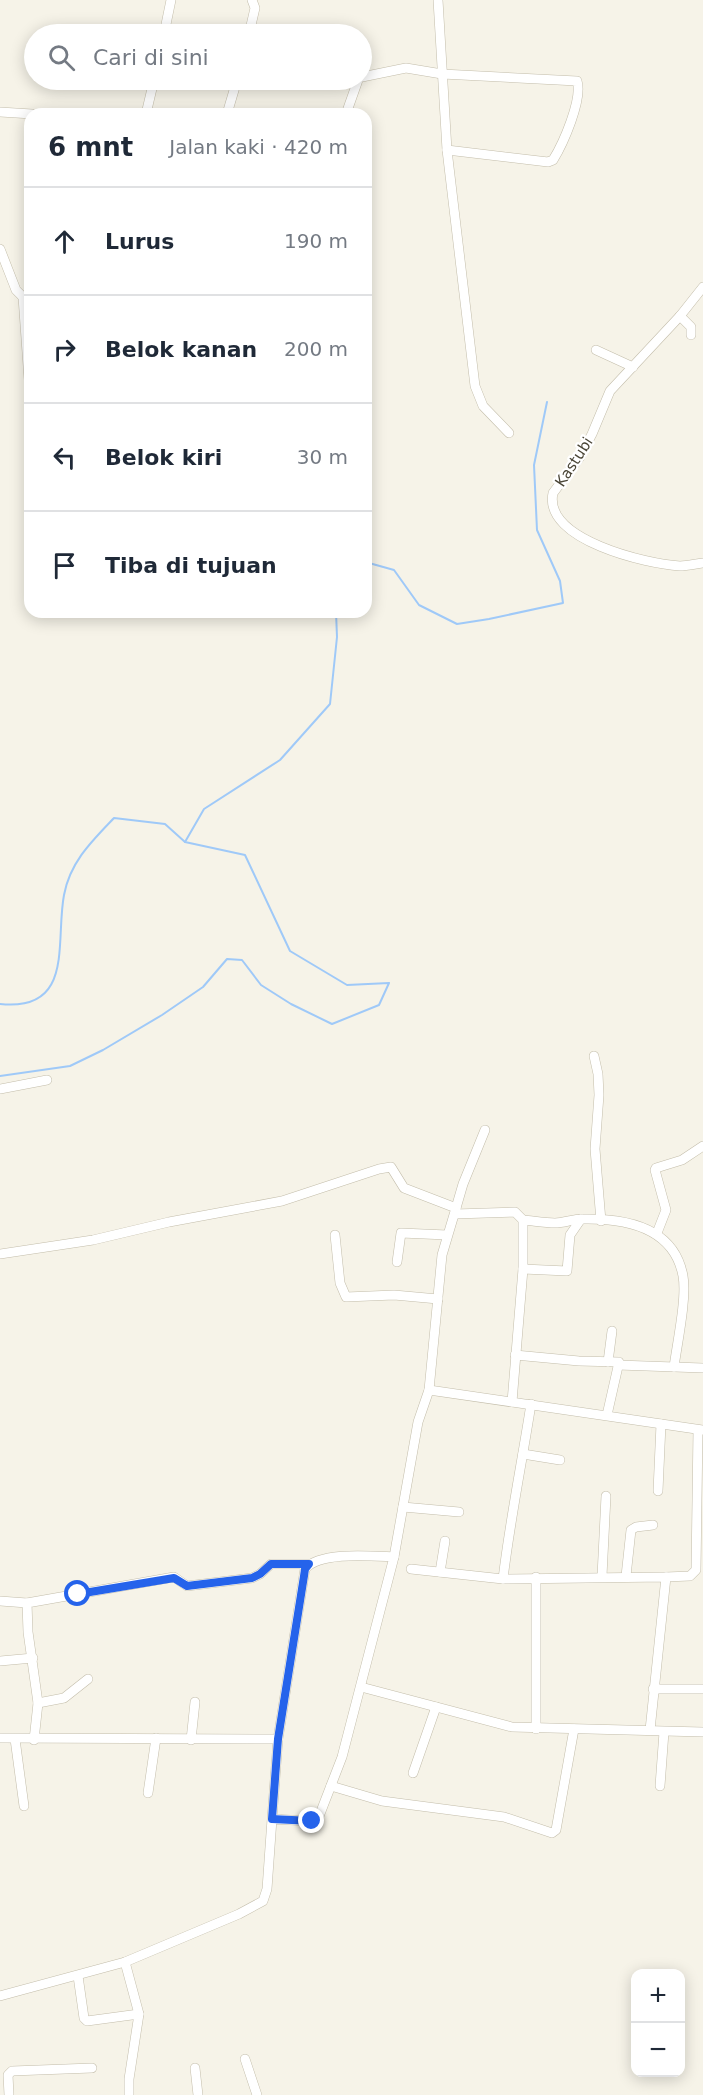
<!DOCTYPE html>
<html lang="id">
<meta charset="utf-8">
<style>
body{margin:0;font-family:"DejaVu Sans",sans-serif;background:#f2f2f3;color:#1f2937}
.controls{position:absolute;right:18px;bottom:18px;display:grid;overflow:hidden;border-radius:12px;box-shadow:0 3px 15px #0003}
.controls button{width:54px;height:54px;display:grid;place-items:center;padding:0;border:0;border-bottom:2px solid #e0e1e3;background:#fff;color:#1f2937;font:30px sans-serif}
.stop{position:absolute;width:18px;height:18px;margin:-14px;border:4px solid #2563eb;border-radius:50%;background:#fff}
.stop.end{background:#2563eb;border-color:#fff;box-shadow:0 2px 6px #0008}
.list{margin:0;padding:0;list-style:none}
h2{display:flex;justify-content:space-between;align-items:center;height:78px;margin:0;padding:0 24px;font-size:26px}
h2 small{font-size:20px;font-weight:400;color:#747a83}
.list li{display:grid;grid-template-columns:39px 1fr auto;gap:18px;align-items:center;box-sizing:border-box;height:108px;padding:0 24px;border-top:2px solid #e0e1e3}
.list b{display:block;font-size:22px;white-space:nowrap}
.list em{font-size:20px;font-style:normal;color:#747a83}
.icon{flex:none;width:33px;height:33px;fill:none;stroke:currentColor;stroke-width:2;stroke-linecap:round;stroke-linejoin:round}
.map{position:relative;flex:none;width:703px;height:2095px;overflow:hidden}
.search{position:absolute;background:#fff;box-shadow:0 3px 15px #0003;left:24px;top:24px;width:348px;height:66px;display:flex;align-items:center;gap:15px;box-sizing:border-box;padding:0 21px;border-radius:33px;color:#747a83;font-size:22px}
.panel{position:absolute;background:#fff;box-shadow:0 3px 15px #0003;left:24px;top:108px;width:348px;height:510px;border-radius:18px}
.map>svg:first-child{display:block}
</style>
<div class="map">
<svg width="703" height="2095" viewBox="0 0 703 2095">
<rect width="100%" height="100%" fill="#f6f3e8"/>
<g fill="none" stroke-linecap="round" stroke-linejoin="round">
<!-- stream -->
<g stroke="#9fc9f8" stroke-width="2">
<path d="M366,565L369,563L394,570L419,605L457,624L489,619L563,603L560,581L537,530L534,465L547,402"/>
<path d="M0,1004C75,1012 55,941 64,895C70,862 92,841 114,818L165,824L185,842"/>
<path d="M0,1076L70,1066L103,1050L162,1015L203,987L227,959L242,960L261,985L291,1004L332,1024L379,1005L389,983L347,985L290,951L245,855L185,842L204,809L280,760L330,704L337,637L336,612"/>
</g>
<defs>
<g id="street">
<path d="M438,0L447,150L475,386L483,406L509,433"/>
<path d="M164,34L171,0"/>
<path d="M249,34L255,8L252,0"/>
<path d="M362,77L406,68L442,74L577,81C583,99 563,144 553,160L548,162L447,150"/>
<path d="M0,112L32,114"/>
<path d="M146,114L154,80"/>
<path d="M227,114L237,80"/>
<path d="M346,114L358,80"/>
<path d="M0,249L16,290L23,297H30"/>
<path d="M703,287L680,316L610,391L592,434L580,457L553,493C543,540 647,564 680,566C687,566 695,564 703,563"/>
<path d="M23,297L30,394"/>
<path d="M680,316L691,327V335"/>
<path d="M596,350L633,367"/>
<path d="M594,1056L598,1074L599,1095L595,1149L601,1221"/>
<path d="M0,1089L47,1080"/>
<path d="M456,1208L463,1184L485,1130"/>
<path d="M455,1214L515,1212L523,1220V1269L512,1402"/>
<path d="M523,1220C534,1221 545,1223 555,1223C564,1223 573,1219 582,1219C626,1218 674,1227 683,1276C687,1298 677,1344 674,1367"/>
<path d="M657,1233L666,1210L655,1170L656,1168L682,1160L703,1146"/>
<path d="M335,1235L340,1283L346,1297L394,1295L438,1299"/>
<path d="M0,1254L93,1240L169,1222L282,1201L379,1169L391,1167L404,1188L456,1208L442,1255L429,1390"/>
<path d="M397,1262L401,1233L447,1235"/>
<path d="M523,1269L567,1271L570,1235L581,1219"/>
<path d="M515,1355L579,1361L619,1362L607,1415"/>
<path d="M608,1362L612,1331"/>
<path d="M618,1365L703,1368"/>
<path d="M523,1454L560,1460"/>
<path d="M658,1491L661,1424"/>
<path d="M403,1507L459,1512"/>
<path d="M394,1557L418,1422L429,1390L703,1430"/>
<path d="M411,1569L503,1579L666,1577L650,1730"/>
<path d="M440,1572L445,1541"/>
<path d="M602,1576L606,1496"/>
<path d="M626,1576L631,1530L636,1527L653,1525"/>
<path d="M666,1577L690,1576L696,1570L698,1430"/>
<path d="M503,1579C510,1520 522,1462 531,1404"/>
<path d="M0,1601L27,1603"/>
<path d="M0,1661L33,1658"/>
<path d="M361,1687L512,1727L703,1732"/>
<path d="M653,1689H703"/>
<path d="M38,1703L64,1698L88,1679"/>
<path d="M536,1729V1577"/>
<path d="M0,1738L278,1739"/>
<path d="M15,1739L24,1806"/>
<path d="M34,1740L38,1703L28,1632L27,1603L174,1577L187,1586L252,1578L260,1574L271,1564H309"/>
<path d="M191,1740L195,1702"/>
<path d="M413,1773L436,1707"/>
<path d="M331,1786L382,1801L504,1817L552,1833L556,1830L574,1729"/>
<path d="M660,1786L664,1732"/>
<path d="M148,1793L156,1738"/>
<path d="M125,1962L139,2014L129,2079V2095"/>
<path d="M78,1976L84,2018L87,2021L139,2014"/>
<path d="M0,1996L125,1962L239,1914L263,1901L267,1889L272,1819L309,1821L318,1819L342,1757L394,1557C372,1556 320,1551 305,1569L278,1739L272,1819"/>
<path d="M245,2059L257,2095"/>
<path d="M195,2068L198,2095"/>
<path d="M9,2095L8,2075L12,2071L92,2068"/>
</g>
</defs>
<!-- street casing -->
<use href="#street" stroke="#c3bdaa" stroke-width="10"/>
<!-- street -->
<use href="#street" stroke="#fff" stroke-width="9"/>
</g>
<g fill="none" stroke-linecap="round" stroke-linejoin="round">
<!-- route -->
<path stroke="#2563eb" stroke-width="8" d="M78,1594L174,1578L187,1586L252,1578L260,1574L271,1564H309L305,1569L304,1576L278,1739L272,1819L312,1821"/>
</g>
<g text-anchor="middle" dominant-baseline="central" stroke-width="4.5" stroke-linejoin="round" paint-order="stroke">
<!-- street labels -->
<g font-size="15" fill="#4a4536" stroke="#fff">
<text transform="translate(574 462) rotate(-57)">Kastubi</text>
</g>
</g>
</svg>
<div class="controls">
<button>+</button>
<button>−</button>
</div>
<div class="stop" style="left:78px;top:1594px"></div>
<div class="stop end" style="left:312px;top:1821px"></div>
<div class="search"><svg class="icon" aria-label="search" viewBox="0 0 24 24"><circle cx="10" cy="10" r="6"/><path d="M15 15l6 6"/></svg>Cari di sini</div>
<section class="panel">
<h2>6 mnt<small>Jalan kaki · 420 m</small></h2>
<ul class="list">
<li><svg class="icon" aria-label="ahead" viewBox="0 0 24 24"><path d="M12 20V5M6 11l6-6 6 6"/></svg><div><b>Lurus</b></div><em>190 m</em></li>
<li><svg class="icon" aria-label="right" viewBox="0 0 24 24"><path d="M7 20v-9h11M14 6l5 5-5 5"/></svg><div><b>Belok kanan</b></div><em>200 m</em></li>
<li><svg class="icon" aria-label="left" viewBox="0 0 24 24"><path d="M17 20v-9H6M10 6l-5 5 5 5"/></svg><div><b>Belok kiri</b></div><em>30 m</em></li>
<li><svg class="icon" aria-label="arrive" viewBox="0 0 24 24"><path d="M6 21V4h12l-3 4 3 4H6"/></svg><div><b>Tiba di tujuan</b></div></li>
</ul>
</section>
</div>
